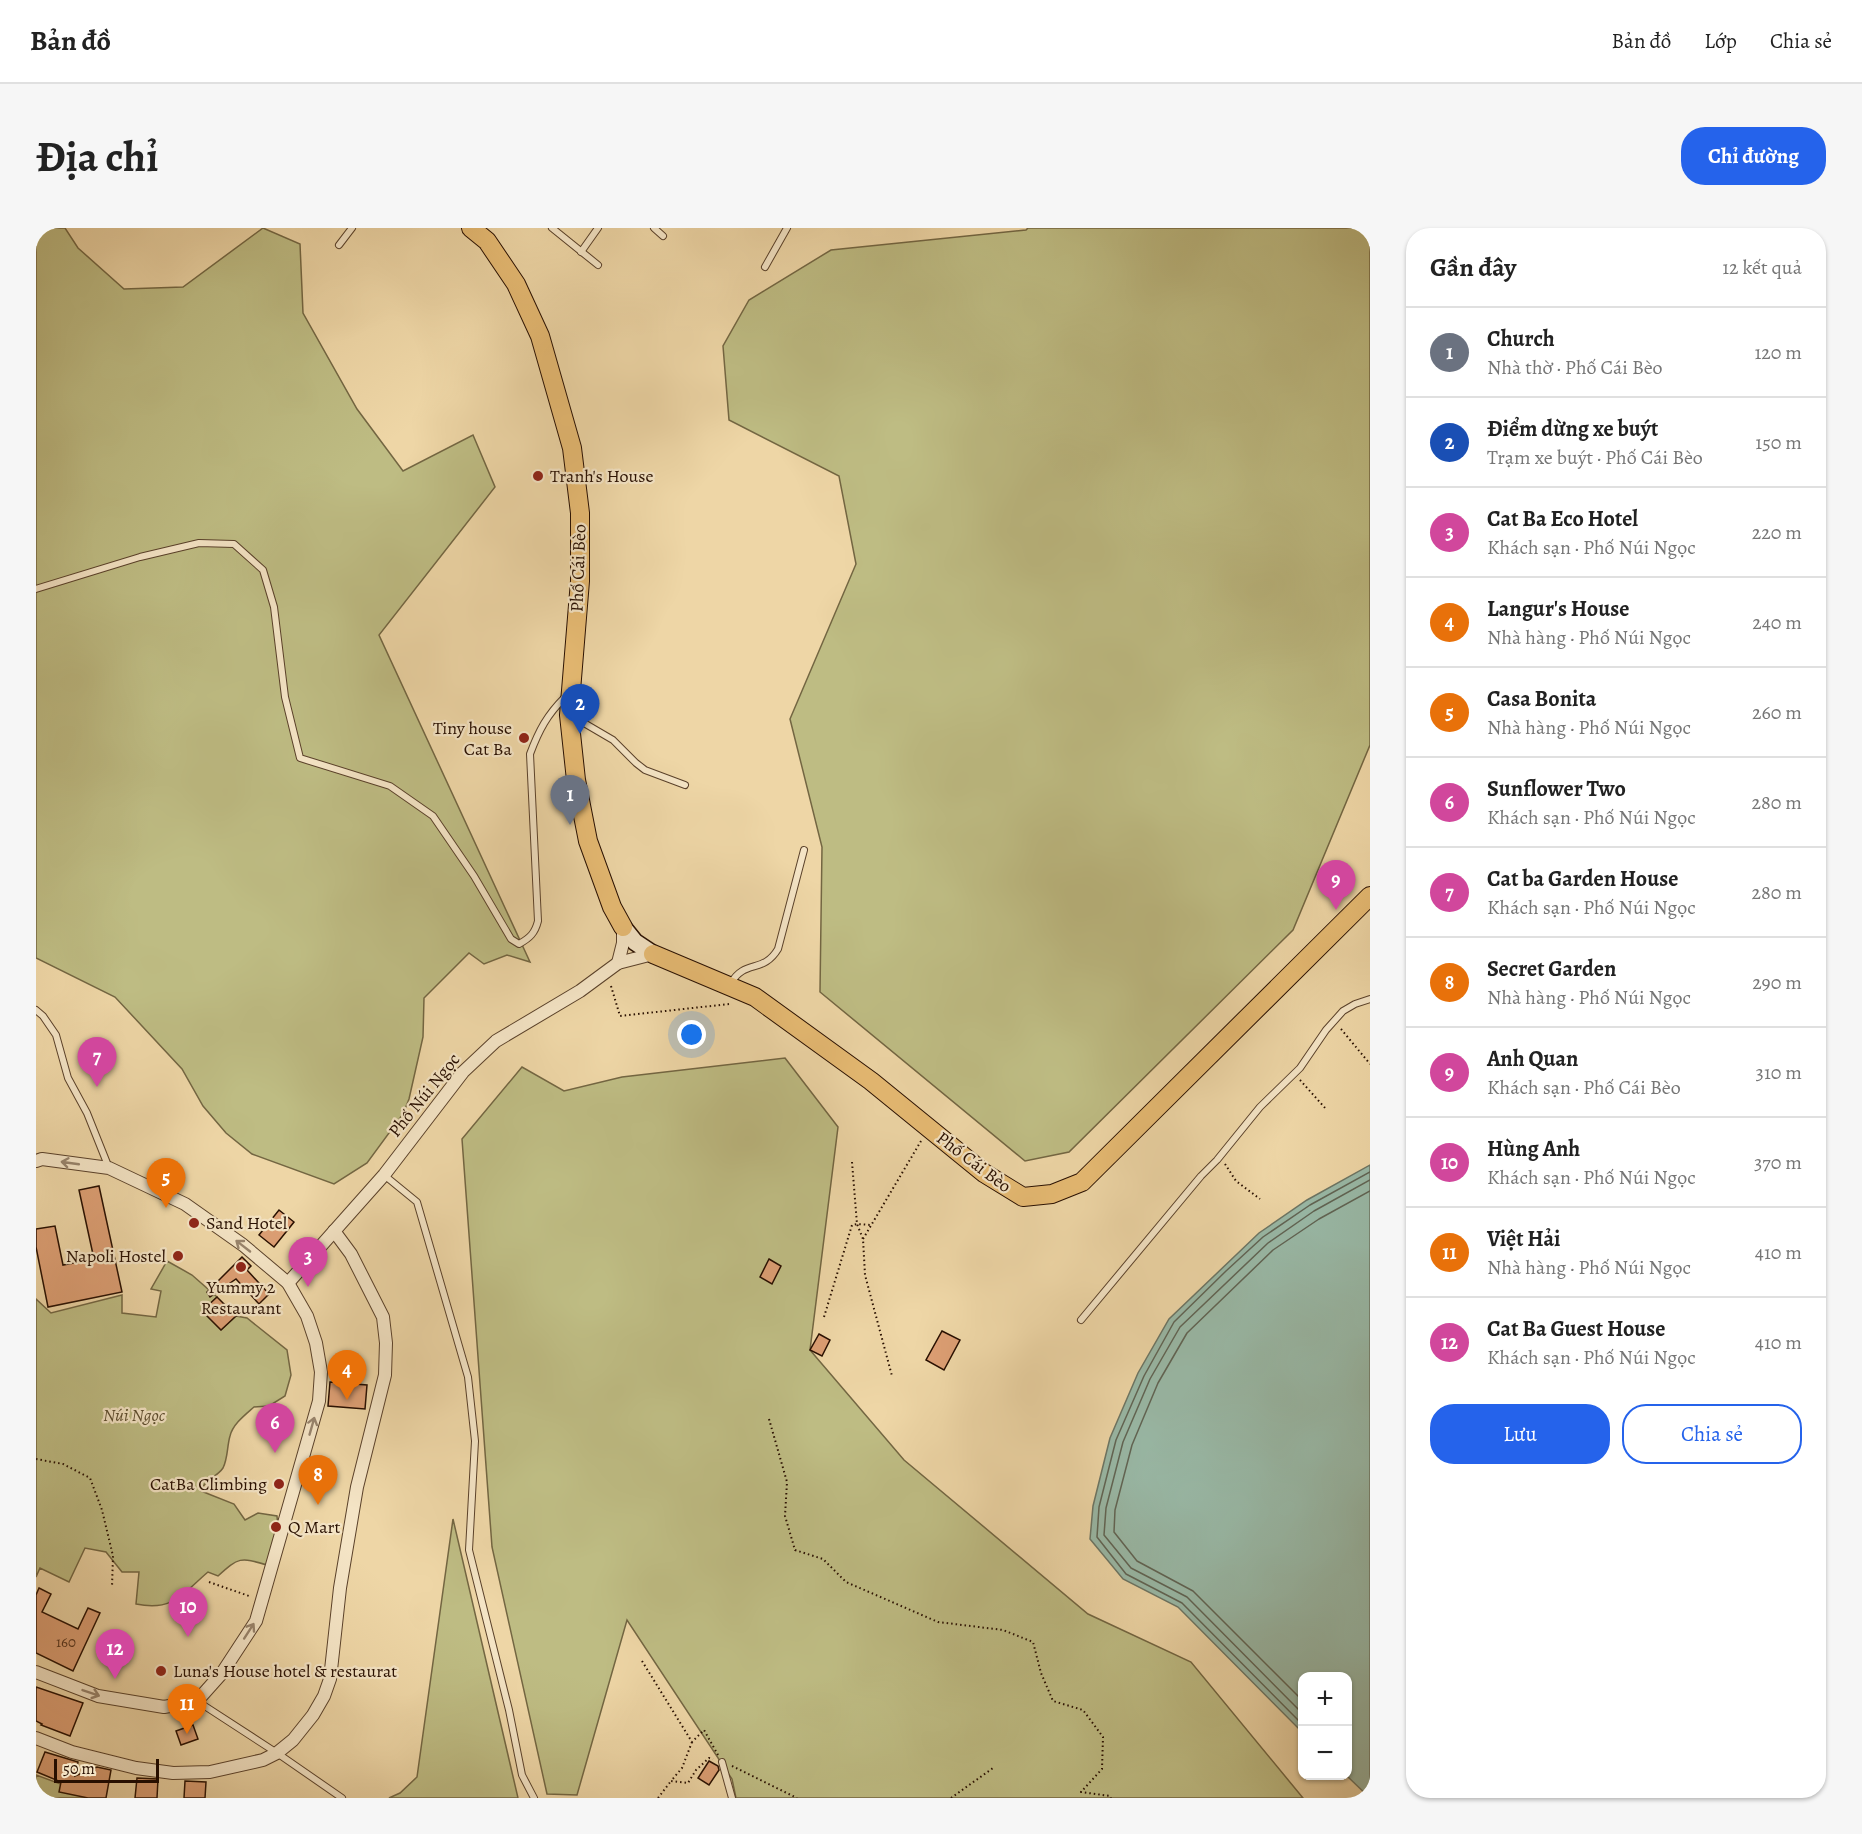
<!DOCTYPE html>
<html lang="vi">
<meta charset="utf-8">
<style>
body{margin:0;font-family:Alegreya,serif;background:#f6f6f6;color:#222}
.controls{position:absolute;right:18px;bottom:18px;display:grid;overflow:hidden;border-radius:12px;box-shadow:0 2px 4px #0004}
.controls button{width:54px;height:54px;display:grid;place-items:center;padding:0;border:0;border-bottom:2px solid #e0e0e0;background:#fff;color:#222;font:30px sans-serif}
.scale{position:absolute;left:18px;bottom:15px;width:105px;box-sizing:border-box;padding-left:6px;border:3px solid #280f00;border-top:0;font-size:16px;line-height:21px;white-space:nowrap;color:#280f00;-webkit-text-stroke:4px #f4e4c5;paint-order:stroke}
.you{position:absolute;left:656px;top:807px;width:21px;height:21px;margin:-15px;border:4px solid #fff;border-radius:50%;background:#1a73e8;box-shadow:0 0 0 9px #1a73e833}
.badge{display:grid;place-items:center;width:39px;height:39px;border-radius:50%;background:#2563eb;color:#fff;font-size:20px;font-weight:700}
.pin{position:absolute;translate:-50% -50px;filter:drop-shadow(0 2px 3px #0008)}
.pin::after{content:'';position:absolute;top:32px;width:21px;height:18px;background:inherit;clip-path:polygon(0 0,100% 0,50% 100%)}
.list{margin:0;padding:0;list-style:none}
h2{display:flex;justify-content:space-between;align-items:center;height:78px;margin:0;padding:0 24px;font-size:26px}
h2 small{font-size:20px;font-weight:400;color:#767676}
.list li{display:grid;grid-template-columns:39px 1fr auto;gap:18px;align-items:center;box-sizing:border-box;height:90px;padding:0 24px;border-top:2px solid #e0e0e0}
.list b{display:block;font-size:22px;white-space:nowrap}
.list p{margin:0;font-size:20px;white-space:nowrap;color:#767676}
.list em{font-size:20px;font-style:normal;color:#767676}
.actions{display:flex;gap:12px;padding:18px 24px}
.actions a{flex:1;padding:14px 0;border:2px solid #2563eb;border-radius:24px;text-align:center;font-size:21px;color:#2563eb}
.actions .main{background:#2563eb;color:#fff}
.map{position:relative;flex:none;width:1334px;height:1570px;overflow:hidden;border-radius:24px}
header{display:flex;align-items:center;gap:36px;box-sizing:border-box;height:84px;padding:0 30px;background:#fff;border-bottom:2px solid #e0e0e0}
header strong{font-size:28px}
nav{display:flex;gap:33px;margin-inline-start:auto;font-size:21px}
.intro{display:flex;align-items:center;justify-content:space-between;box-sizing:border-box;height:144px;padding:0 36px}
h1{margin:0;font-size:42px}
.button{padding:15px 27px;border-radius:24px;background:#2563eb;color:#fff;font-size:21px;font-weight:700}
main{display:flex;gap:36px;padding:0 36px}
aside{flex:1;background:#fff;border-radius:24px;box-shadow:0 2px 4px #0004}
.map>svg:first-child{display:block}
</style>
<header>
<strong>Bản đồ</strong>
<nav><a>Bản đồ</a><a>Lớp</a><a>Chia sẻ</a></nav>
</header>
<div class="intro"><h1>Địa chỉ</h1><a class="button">Chỉ đường</a></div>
<main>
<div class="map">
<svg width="1334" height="1570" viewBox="0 0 1334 1570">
<rect width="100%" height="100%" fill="#eed6a6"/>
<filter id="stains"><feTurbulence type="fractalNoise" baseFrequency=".00333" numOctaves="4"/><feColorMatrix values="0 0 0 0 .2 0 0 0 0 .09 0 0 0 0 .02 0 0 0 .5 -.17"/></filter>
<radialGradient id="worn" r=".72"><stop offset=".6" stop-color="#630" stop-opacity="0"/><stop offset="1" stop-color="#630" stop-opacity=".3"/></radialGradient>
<!-- green -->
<g fill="#bebc83" stroke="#736642" stroke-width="1.5">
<path d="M0,0H29L42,20L88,61L147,59L227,0L264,16L267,85L321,181L367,243L437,207L459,259L343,407L494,734L471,727L448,736L433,725L388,770L387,809L373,871L367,886L331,935L298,956L216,926L190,905L167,878L146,841L79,769L0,730Z"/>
<path d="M992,0H1334V517L1257,702L1033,924L989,933L784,764L786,619L754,491L820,336L803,248L693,192L687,118L713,72L795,22L990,2Z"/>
<path d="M749,830L802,899L774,1122L868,1232L1052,1386L1155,1434L1267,1570H700L696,1551L591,1392L541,1567L511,1566L456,1319L426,911L486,839L528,863L586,849Z"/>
<path d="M131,1033L156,1047L181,1069L167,1083L185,1102L200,1088L211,1090L251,1122L255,1147L249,1168L233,1178L218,1179C209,1187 197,1196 194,1208C191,1218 192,1230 187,1240C181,1249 168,1252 165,1263L198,1276L209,1292L222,1285L241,1288L242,1300L231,1337C204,1329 203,1329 182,1348L172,1344C147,1365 138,1384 100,1376L103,1344H86L70,1324L49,1320L33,1354L4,1340L0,1349V1071L15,1085L86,1067V1085L120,1089L125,1063L115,1061Z"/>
<path d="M417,1291L482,1570H353L364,1565L381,1549Z"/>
<path d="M0,1547L63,1570H0Z"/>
</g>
<!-- water -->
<path fill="#99b9a7" stroke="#6c7564" stroke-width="1.5" d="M1334,937V1570L1311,1548L1312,1448H1266V1504L1142,1379L1087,1351L1054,1311L1057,1278L1074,1210L1102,1145L1133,1091L1223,1005L1271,972Z"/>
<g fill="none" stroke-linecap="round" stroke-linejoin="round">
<!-- shore -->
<g stroke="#606454" stroke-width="1.5">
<path d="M1266,1472L1157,1363L1101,1333L1078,1304L1079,1282L1096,1217L1122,1155L1151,1105L1237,1022L1283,991L1334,963"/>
<path d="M1266,1485L1151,1369L1095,1340L1068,1307L1070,1280L1087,1214L1114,1151L1144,1099L1232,1015L1278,983L1334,952"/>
<path d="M1266,1496L1146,1375L1090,1346L1061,1309L1063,1279L1080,1212L1108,1148L1138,1094L1190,1043L1227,1009L1274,977L1334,944"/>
</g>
</g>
<!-- building -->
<g fill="#dd9f74" stroke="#280f00" stroke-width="1.5">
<path d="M63,958L86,1064L12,1079L0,1019V1001L19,998L27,1037L58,1031L43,962Z"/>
<path d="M243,982L258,994L238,1019L223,1007Z"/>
<path d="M206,1029L215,1038L211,1042L233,1066L223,1076L200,1051L174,1069L171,1064Z"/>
<path d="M733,1031L745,1038L736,1056L724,1049Z"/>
<path d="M181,1069L200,1088L185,1102L166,1083Z"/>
<path d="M906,1103L924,1112L908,1142L890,1132Z"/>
<path d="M783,1106L794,1112L786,1128L774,1122Z"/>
<path d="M294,1154L331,1157L329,1181L292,1178Z"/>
<path d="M3,1360L15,1366L6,1384L42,1401L52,1380L64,1385L37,1443L0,1425V1367Z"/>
<path d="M0,1459L47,1475L34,1508L5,1497L6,1496L0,1493Z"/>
<path d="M157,1497L162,1511L145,1517L140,1503Z"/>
<path d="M9,1524L42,1534L39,1548L61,1539L75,1542L70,1570H52L23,1564L25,1554L1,1544Z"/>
<path d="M673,1533L682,1538L683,1542L673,1557L662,1550Z"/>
<path d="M101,1550L122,1551L121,1570H99Z"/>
<path d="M149,1553L170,1554L169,1570H148Z"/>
</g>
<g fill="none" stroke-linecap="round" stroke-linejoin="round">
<defs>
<g id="service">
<path d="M516,0L562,37"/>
<path d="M618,0L627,8"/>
<path d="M303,17L316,0"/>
<path d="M545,24L562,0"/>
<path d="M729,39L751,0"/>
<path d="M0,361L104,329L163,315L198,316L227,342L238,379L249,469L264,530L354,558L397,588L438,648L475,711L483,716C494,710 499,705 502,693L494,526C503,502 511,487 529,469"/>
<path d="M536,488L577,512L600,535L609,542L649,557"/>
<path d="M695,755C709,731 727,746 742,721L768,622"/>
<path d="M0,782L7,788L20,807L32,850L51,885L73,940"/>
<path d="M348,947L381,974L432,1149L439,1213L433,1322L473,1482L486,1547L498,1570"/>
<path d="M1045,1092L1165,948L1181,932L1224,879L1264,840L1290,802L1307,783L1319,776L1334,771"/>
<path d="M161,1473L241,1525L306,1570"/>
<path d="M686,1534L696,1570"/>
</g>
<g id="minor">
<path d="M582,735L587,715V699"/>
<path d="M0,933L6,931L73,940L149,976L207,1017L252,1055L271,1088L280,1115L285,1144L283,1173L220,1393L186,1445L161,1473L128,1479L62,1468L0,1444"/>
<path d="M252,1055L348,947L427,844L460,813L544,763L582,735L617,726"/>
<path d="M0,1510L36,1524L100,1540L137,1545L174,1544L227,1532L241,1525L257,1512L277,1487L288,1468L294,1451L304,1360L321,1259L349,1147L350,1115L347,1089L315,1026L298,1003"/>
</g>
<path id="secondary" d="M587,699L599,714L617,726"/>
<g id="primary">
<path d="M435,0L451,13L480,56L504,108L536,220L544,285V353L533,487L540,552L552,613L576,679L587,699"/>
<path d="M617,726L719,769L835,853L948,945L987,969L1016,966L1046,954L1334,668"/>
</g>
</defs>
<!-- service casing -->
<use href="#service" stroke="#5a412a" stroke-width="8"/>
<!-- minor casing -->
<use href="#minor" stroke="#5a412a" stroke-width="14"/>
<!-- secondary casing -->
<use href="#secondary" stroke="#280f00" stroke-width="19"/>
<!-- primary casing -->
<use href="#primary" stroke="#280f00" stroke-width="20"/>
<!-- path -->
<g stroke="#280f00" stroke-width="2" stroke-dasharray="1.5 3" stroke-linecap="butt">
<path d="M575,758L584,788L693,776"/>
<path d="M1305,801L1334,836"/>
<path d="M1264,852L1290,881"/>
<path d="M816,934L821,996L827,1011L829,1047L856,1148"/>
<path d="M1189,936L1200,953L1224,971"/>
<path d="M827,1011L885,913"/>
<path d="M788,1089L816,997L821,996L835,997"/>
<path d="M733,1191L751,1254L749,1288L759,1322L787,1331L810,1354L902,1394L967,1402L997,1414L1005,1445L1017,1473L1047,1482L1067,1509L1066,1541L1045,1564L1074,1568L1075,1570"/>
<path d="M0,1231L27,1236L54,1250L66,1282L77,1328L76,1359"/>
<path d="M173,1354L213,1368"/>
<path d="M606,1433L656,1514L668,1502L682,1527"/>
<path d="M656,1514L646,1540L635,1553L652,1555L660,1542L673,1530L677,1531"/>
<path d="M696,1538L761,1570"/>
<path d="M622,1570L635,1553"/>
<path d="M915,1570L957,1540"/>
</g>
<!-- service -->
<use href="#service" stroke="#f4e4c5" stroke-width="6"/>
<!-- minor -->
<use href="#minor" stroke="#f4e4c5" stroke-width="12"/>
<!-- secondary -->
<use href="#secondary" stroke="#f4e4c5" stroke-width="16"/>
<!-- primary -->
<use href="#primary" stroke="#e7bb73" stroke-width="18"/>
</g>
<!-- one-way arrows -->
<defs><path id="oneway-shaft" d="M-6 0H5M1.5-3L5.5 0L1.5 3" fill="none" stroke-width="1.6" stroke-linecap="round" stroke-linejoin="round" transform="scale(1.5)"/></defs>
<g stroke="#98846c">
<use href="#oneway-shaft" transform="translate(34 935) rotate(-172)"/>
<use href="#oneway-shaft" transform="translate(207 1018) rotate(-142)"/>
<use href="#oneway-shaft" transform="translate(276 1198) rotate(-74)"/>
<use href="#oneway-shaft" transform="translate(213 1403) rotate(-57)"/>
<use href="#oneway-shaft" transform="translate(55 1465) rotate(19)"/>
</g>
<!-- markers -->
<g fill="#8f2418" stroke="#f4e4c5" stroke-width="2">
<circle cx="502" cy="248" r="6"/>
<circle cx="488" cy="510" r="6"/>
<circle cx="158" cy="995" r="6"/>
<circle cx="142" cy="1028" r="6"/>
<circle cx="205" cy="1039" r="6"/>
<circle cx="243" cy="1256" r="6"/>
<circle cx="240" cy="1299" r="6"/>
<circle cx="125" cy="1443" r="6"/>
</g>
<g text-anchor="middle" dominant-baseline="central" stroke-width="4.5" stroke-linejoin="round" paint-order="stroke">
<!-- number labels -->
<g font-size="15" fill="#55331d">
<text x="30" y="1414">160</text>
</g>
<!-- poi labels -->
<g font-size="18" fill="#280f00" stroke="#f4e4c5" text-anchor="start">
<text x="514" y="248">Tranh's House</text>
<text x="476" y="500" text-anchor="end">Tiny house<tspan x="476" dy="21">Cat Ba</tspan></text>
<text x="170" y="995">Sand Hotel</text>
<text x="130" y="1028" text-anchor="end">Napoli Hostel</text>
<text x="205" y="1059" text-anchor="middle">Yummy 2<tspan x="205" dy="21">Restaurant</tspan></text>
<text x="231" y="1256" text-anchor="end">CatBa Climbing</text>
<text x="252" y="1299">Q Mart</text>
<text x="137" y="1443">Luna's House hotel &amp; restaurat</text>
</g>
<!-- street labels -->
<g font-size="18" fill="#280f00" stroke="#f4e4c5">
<text transform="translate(542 340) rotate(-88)">Phố Cái Bèo</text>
<text transform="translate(388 867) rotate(-51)">Phố Núi Ngọc</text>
<text transform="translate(938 934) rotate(37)">Phố Cái Bèo</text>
</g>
<!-- park labels -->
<g font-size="18" font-style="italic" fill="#5c4c2e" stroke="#f4e4c5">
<text x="98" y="1187">Núi Ngọc</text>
</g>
</g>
<rect width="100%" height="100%" filter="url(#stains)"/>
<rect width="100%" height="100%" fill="url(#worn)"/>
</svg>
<div class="controls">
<button>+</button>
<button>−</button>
</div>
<div class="scale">50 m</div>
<div class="you"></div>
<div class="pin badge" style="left:534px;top:597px;background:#6b7280">1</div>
<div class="pin badge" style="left:544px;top:506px;background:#1a4fb4">2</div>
<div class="pin badge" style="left:272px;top:1059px;background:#d1479c">3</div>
<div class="pin badge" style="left:311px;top:1172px;background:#e8710a">4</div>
<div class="pin badge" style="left:130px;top:980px;background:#e8710a">5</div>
<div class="pin badge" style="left:239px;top:1225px;background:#d1479c">6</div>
<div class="pin badge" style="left:61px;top:859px;background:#d1479c">7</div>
<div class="pin badge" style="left:282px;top:1277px;background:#e8710a">8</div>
<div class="pin badge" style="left:1300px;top:682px;background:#d1479c">9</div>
<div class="pin badge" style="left:152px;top:1409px;background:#d1479c">10</div>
<div class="pin badge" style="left:151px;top:1506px;background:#e8710a">11</div>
<div class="pin badge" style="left:79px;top:1451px;background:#d1479c">12</div>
</div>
<aside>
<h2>Gần đây<small>12 kết quả</small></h2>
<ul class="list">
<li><span class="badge" style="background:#6b7280">1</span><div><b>Church</b><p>Nhà thờ · Phố Cái Bèo</p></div><em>120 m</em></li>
<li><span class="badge" style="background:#1a4fb4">2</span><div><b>Điểm dừng xe buýt</b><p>Trạm xe buýt · Phố Cái Bèo</p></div><em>150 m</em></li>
<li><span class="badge" style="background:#d1479c">3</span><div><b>Cat Ba Eco Hotel</b><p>Khách sạn · Phố Núi Ngọc</p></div><em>220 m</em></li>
<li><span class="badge" style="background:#e8710a">4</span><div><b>Langur's House</b><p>Nhà hàng · Phố Núi Ngọc</p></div><em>240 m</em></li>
<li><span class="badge" style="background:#e8710a">5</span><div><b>Casa Bonita</b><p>Nhà hàng · Phố Núi Ngọc</p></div><em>260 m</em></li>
<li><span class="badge" style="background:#d1479c">6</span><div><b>Sunflower Two</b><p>Khách sạn · Phố Núi Ngọc</p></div><em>280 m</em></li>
<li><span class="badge" style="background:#d1479c">7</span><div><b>Cat ba Garden House</b><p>Khách sạn · Phố Núi Ngọc</p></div><em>280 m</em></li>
<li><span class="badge" style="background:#e8710a">8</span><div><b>Secret Garden</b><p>Nhà hàng · Phố Núi Ngọc</p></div><em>290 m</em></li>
<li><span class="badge" style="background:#d1479c">9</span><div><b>Anh Quan</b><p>Khách sạn · Phố Cái Bèo</p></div><em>310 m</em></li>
<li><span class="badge" style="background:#d1479c">10</span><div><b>Hùng Anh</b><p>Khách sạn · Phố Núi Ngọc</p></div><em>370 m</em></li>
<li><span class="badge" style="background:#e8710a">11</span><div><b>Việt Hải</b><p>Nhà hàng · Phố Núi Ngọc</p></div><em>410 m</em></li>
<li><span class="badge" style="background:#d1479c">12</span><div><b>Cat Ba Guest House</b><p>Khách sạn · Phố Núi Ngọc</p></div><em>410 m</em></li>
</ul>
<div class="actions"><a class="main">Lưu</a><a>Chia sẻ</a></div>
</aside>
</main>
